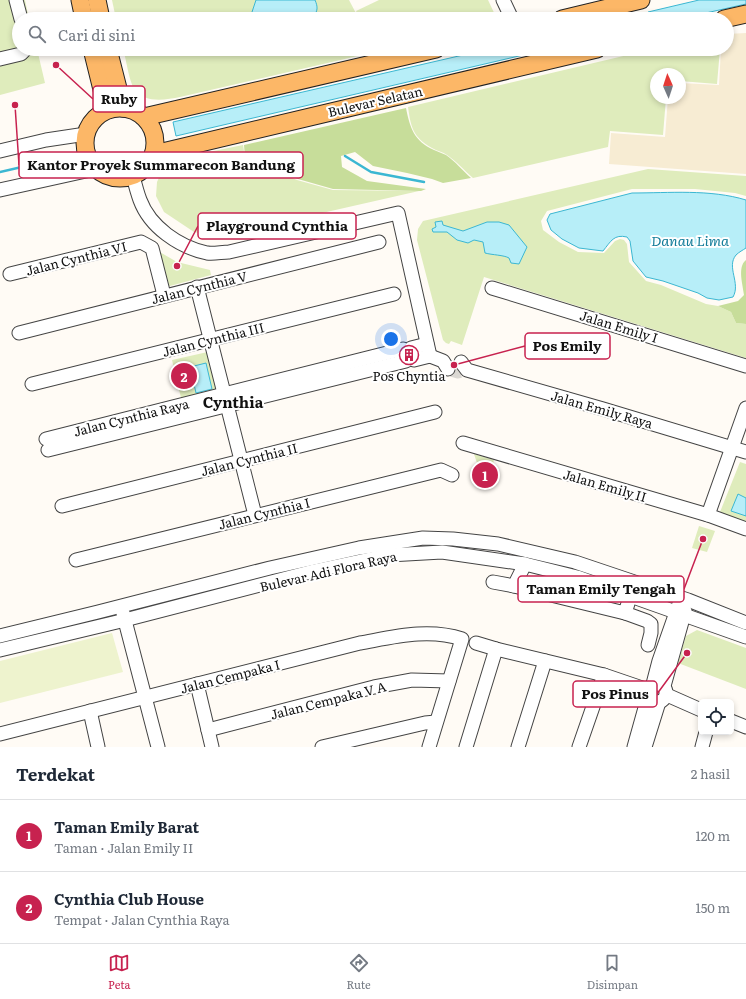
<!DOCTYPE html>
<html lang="id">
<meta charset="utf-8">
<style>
body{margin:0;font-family:Literata,serif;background:#f2f2f3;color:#1f2937}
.controls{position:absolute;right:12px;bottom:12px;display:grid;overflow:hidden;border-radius:6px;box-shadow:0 2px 6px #0003}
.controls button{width:36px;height:36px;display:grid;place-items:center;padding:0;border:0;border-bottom:1px solid #e0e1e3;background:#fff;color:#1f2937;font:20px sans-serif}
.compass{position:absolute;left:650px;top:68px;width:36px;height:36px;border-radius:50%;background:#fff;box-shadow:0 2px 6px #0003;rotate:357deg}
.you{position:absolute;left:391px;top:339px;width:14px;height:14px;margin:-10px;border:3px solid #fff;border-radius:50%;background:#1a73e8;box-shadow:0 0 0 6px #1a73e833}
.badge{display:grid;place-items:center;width:26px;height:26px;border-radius:50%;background:#c7224f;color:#fff;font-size:13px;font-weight:700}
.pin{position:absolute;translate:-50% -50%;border:2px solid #fff;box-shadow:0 1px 4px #0006}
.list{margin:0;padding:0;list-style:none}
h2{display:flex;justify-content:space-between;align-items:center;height:52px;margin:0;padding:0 16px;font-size:17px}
h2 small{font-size:13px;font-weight:400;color:#747a83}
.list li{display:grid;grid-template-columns:26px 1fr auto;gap:12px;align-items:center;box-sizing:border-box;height:72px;padding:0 16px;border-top:1px solid #e0e1e3}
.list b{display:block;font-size:15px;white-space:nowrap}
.list p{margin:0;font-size:13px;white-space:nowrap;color:#747a83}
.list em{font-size:13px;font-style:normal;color:#747a83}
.icon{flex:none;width:22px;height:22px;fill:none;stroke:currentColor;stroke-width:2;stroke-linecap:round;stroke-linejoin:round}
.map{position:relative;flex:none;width:746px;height:747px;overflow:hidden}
.search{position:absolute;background:#fff;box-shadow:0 2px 6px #0003;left:12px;right:12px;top:12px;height:44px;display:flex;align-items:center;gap:10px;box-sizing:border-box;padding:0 14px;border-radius:22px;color:#747a83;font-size:15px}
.sheet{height:196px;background:#fff}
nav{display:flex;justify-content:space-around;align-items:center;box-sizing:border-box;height:56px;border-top:1px solid #e0e1e3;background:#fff;font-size:11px;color:#747a83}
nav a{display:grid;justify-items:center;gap:2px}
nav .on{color:#c7224f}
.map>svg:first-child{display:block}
</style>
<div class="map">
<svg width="746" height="747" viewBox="0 0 746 747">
<rect width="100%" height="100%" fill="#fffbf5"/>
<!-- farmland -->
<path fill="#f7ecd3" d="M746,33V174L609,164L611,133L665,137L668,98H680V83L719,85L721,49H727V34Z"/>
<!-- green -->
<g fill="#dfecbc">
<path d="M0,0H25L29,19H19V49H37L45,83L0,95Z"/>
<path d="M112,0H349L359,19H116Z"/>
<path d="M379,0H488L497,19H360L356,11Z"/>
<path d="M123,49H374L375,52L180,97C165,100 144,104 134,88C129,81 126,58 123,49Z"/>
<path d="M653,49H720L717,84L680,81V74H656V98H666L663,135L610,131L608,147L473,178C464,170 456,161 447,155C443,152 437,151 432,148C413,137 411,128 408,107Z"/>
<path d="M243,145L244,151V158L253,166L275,171L297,180L333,190L419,191L217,237L194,232L164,212L156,196L157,182L163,169L174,159Z"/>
<path d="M648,169L746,176V196L735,193L695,189H632L547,211L541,221L543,230L559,242L578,252L604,253L615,241L620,239L624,240L627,244L629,262L646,281L661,285L706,304L718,306L731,312L736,323L746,324V358L484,277L462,345L451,341L449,344L446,343L443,340L417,240L418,229L423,221Z"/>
<path d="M158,251L177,262L210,270L211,275L166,287Z"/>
<path d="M212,351L222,392L182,402L172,360Z"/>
<path d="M474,454L494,460L486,490Z"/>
<path d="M740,462L746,464V523L720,512Z"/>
<path d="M699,526L715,531L707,552L692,548Z"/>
<path d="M697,630L746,648V689L678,663L686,636Z"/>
</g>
<!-- forest -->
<g fill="#c7dd9a">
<path d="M406,108C410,128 414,141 434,150C438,152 442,153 446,155C455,161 463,171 471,178L443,183L432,179L407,173L373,166L355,152L341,156L342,167L367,181L426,189L421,191L333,189L298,179L276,170L254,165L245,158L244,145Z"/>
<path d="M746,260V324L736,323L731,312L718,306L738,301L744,295C743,285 737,267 746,260Z"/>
</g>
<!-- pitch -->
<path fill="#eef3ce" d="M112,633L123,672L0,703V661Z"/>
<!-- water -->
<g fill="#b7eef8" stroke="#3bb7d2">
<path d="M256,0H315C318,7 318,11 313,17L302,19H253L252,12Z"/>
<path d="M699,0H746V4L679,19H650L648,12Z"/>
<path d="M489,49H549L176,136L173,122Z"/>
<path d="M632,193C669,193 710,189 746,200V248C743,250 739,252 736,255C726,267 741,283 733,297L719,300L707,298L698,293L663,281L646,277L633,261L630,241L627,237C614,234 611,241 603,251L579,248L562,239L551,230L547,220L550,214Z"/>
<path d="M442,221L443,225L463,231L487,222H499L509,225L527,247L519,264L511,263L509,258C504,255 492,255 485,253L483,242L474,240L468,243L457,240L447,232H433L432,229L436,227L435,222Z"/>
<path d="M206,363L212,389L196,393L190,367Z"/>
<path d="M738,494L746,498V516L731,511Z"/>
</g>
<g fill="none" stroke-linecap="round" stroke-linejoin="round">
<!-- stream -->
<g stroke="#3bb7d2" stroke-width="2.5">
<path d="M345,156L371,172L424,182"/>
<path d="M0,172L52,160"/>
</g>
<!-- minor-tunnel -->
<path stroke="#dbd8d3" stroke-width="13" stroke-dasharray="13 6" stroke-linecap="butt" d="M448,369L458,372L467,370"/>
<defs>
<g id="minor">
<path d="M16,0L21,19"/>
<path d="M503,0L512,19"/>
<path d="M0,59L21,54L26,49"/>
<path d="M0,151L46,140L86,134"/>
<path d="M133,176C135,184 137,192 140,200C150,227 179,247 207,253C214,254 222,252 229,252L398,213L430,356"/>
<path d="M0,190L95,169"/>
<path d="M10,274L141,242L152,248L164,295"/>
<path d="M197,287L255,515"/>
<path d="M492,288L746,366"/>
<path d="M19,333L379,242"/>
<path d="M411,348L427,344"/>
<path d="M430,356L443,361L448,369"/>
<path d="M414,360L430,356"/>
<path d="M461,362L467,370L603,409L746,452"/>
<path d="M32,384L394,294"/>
<path d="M46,439L403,349"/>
<path d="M463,443L708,515L746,529"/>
<path d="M48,450L406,361"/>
<path d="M62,506L435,412"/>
<path d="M708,515L746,408"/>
<path d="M76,560L441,470L452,475"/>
<path d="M525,564L514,586L625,613L630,597"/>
<path d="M493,582L514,586"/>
<path d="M123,613L158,747"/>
<path d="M625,613L647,621L651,624V633L648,645"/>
<path d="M0,636L98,612L270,568L359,548L423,538L453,539L498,544L575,562L688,600L746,623"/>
<path d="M476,643L496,649"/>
<path d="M0,650L117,622L314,571L389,555L442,552L525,564L577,577L746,637"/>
<circle cx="657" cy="693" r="9"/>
<path d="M197,684L212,747"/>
<path d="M653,684L659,661L679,604"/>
<path d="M664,686L685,611"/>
<path d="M667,695L701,710"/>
<path d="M90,711L98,747"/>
<path d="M731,721L746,727"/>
<path d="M208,730L374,687L412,680L449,681"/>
<path d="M0,734L360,643C394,637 428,628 462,639L429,747"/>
<path d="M322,747L425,723L436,722"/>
<path d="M466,747L496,649L604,675L648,690"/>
<path d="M518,747L545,661"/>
<path d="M579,747L604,675"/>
<path d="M634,747L648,697"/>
<path d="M645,747L659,702"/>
<path d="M702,747L706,732"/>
</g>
<g id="major">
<path d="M80,0L84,19"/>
<path d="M97,0L101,19"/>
<path d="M562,19L641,0"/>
<path d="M724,19L746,14"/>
<path d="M92,49L107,110"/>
<path d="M108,49L123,108"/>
<circle cx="120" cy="143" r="35"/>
<path d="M144,117L436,49"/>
<path d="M154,154L597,49"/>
</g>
</defs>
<!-- minor casing -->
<use href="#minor" stroke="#444" stroke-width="15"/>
<!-- major casing -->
<use href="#major" stroke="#222" stroke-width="19"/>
<!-- minor -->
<use href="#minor" stroke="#fff" stroke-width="13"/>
<!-- major -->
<use href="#major" stroke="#fcb767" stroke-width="17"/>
</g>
<!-- icons -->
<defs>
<symbol id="building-ring" viewBox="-11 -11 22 22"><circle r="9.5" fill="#fff" stroke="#c7224f" stroke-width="1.5"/><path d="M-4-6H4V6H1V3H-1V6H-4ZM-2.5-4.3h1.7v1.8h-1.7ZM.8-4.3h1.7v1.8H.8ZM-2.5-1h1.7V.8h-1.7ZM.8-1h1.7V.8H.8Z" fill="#c7224f"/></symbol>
</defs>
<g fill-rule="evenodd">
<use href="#building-ring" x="398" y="344" width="22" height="22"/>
</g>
<g text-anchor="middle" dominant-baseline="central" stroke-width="4" stroke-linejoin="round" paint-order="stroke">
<!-- street labels -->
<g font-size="13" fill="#111" stroke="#fff">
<text transform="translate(375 101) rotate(-13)">Bulevar Selatan</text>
<text transform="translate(76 258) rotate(-14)">Jalan Cynthia VI</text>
<text transform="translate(199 287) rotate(-14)">Jalan Cynthia V</text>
<text transform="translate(619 326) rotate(17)">Jalan Emily I</text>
<text transform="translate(213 339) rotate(-14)">Jalan Cynthia III</text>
<text transform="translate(602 409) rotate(16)">Jalan Emily Raya</text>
<text transform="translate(131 417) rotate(-14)">Jalan Cynthia Raya</text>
<text transform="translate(249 459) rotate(-14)">Jalan Cynthia II</text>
<text transform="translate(605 485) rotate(16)">Jalan Emily II</text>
<text transform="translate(264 513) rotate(-14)">Jalan Cynthia I</text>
<text transform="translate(328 571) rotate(-13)">Bulevar Adi Flora Raya</text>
<text transform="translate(230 676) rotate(-14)">Jalan Cempaka I</text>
<text transform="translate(328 700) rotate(-14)">Jalan Cempaka V A</text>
</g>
<!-- poi labels -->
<g font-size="13" fill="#111" stroke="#fff">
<text x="409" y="375">Pos Chyntia</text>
</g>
<!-- water labels -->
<g font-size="14" font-style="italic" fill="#147d9a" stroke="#fff">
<text x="690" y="240">Danau Lima</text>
</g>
<!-- quarter labels -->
<g font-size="15" font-weight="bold" fill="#111" stroke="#fff">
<text x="233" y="401">Cynthia</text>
</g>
</g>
<!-- callouts -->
<path fill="none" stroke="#c7224f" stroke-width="1.5" d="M56 65L93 99M15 105L19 165M177 266L198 226M454 365L525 346M703 539L684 589M687 653L657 694"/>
<g fill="#c7224f" stroke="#fff" stroke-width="1.5">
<circle cx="56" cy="65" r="4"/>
<circle cx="15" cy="105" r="4"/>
<circle cx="177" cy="266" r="4"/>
<circle cx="454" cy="365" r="4"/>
<circle cx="703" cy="539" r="4"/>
<circle cx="687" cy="653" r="4"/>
</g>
<g fill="#fff" stroke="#c7224f" stroke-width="1.5">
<rect x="93" y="86" width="52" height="26" rx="4"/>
<rect x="19" y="152" width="284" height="26" rx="4"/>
<rect x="198" y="213" width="158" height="26" rx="4"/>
<rect x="525" y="333" width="85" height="26" rx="4"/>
<rect x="518" y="576" width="166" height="26" rx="4"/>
<rect x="573" y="681" width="84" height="26" rx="4"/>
</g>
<g font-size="14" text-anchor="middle" font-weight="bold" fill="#111">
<text x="119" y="104">Ruby</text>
<text x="161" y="170">Kantor Proyek Summarecon Bandung</text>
<text x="277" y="231">Playground Cynthia</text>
<text x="567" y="351">Pos Emily</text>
<text x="601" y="594">Taman Emily Tengah</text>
<text x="615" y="699">Pos Pinus</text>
</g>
</svg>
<div class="controls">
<button><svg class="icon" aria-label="locate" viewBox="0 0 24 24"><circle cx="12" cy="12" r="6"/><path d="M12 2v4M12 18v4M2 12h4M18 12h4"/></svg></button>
</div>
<svg class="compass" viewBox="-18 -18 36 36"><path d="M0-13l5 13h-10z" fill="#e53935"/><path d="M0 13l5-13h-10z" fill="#747a83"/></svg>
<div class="you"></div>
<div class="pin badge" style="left:485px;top:475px">1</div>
<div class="pin badge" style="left:184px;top:376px">2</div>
<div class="search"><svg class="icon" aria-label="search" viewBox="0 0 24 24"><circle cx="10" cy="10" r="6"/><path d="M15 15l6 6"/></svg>Cari di sini</div>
</div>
<section class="sheet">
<h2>Terdekat<small>2 hasil</small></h2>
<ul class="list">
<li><span class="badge">1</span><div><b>Taman Emily Barat</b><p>Taman · Jalan Emily II</p></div><em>120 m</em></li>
<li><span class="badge">2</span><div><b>Cynthia Club House</b><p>Tempat · Jalan Cynthia Raya</p></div><em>150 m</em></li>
</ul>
</section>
<nav>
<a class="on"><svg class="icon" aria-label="map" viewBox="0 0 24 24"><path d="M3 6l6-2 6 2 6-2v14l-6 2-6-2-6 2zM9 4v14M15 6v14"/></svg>Peta</a>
<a><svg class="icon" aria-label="directions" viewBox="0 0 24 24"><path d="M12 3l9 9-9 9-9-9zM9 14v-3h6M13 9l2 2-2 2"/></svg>Rute</a>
<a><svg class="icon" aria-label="saved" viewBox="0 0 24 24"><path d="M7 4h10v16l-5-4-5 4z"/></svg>Disimpan</a>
</nav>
